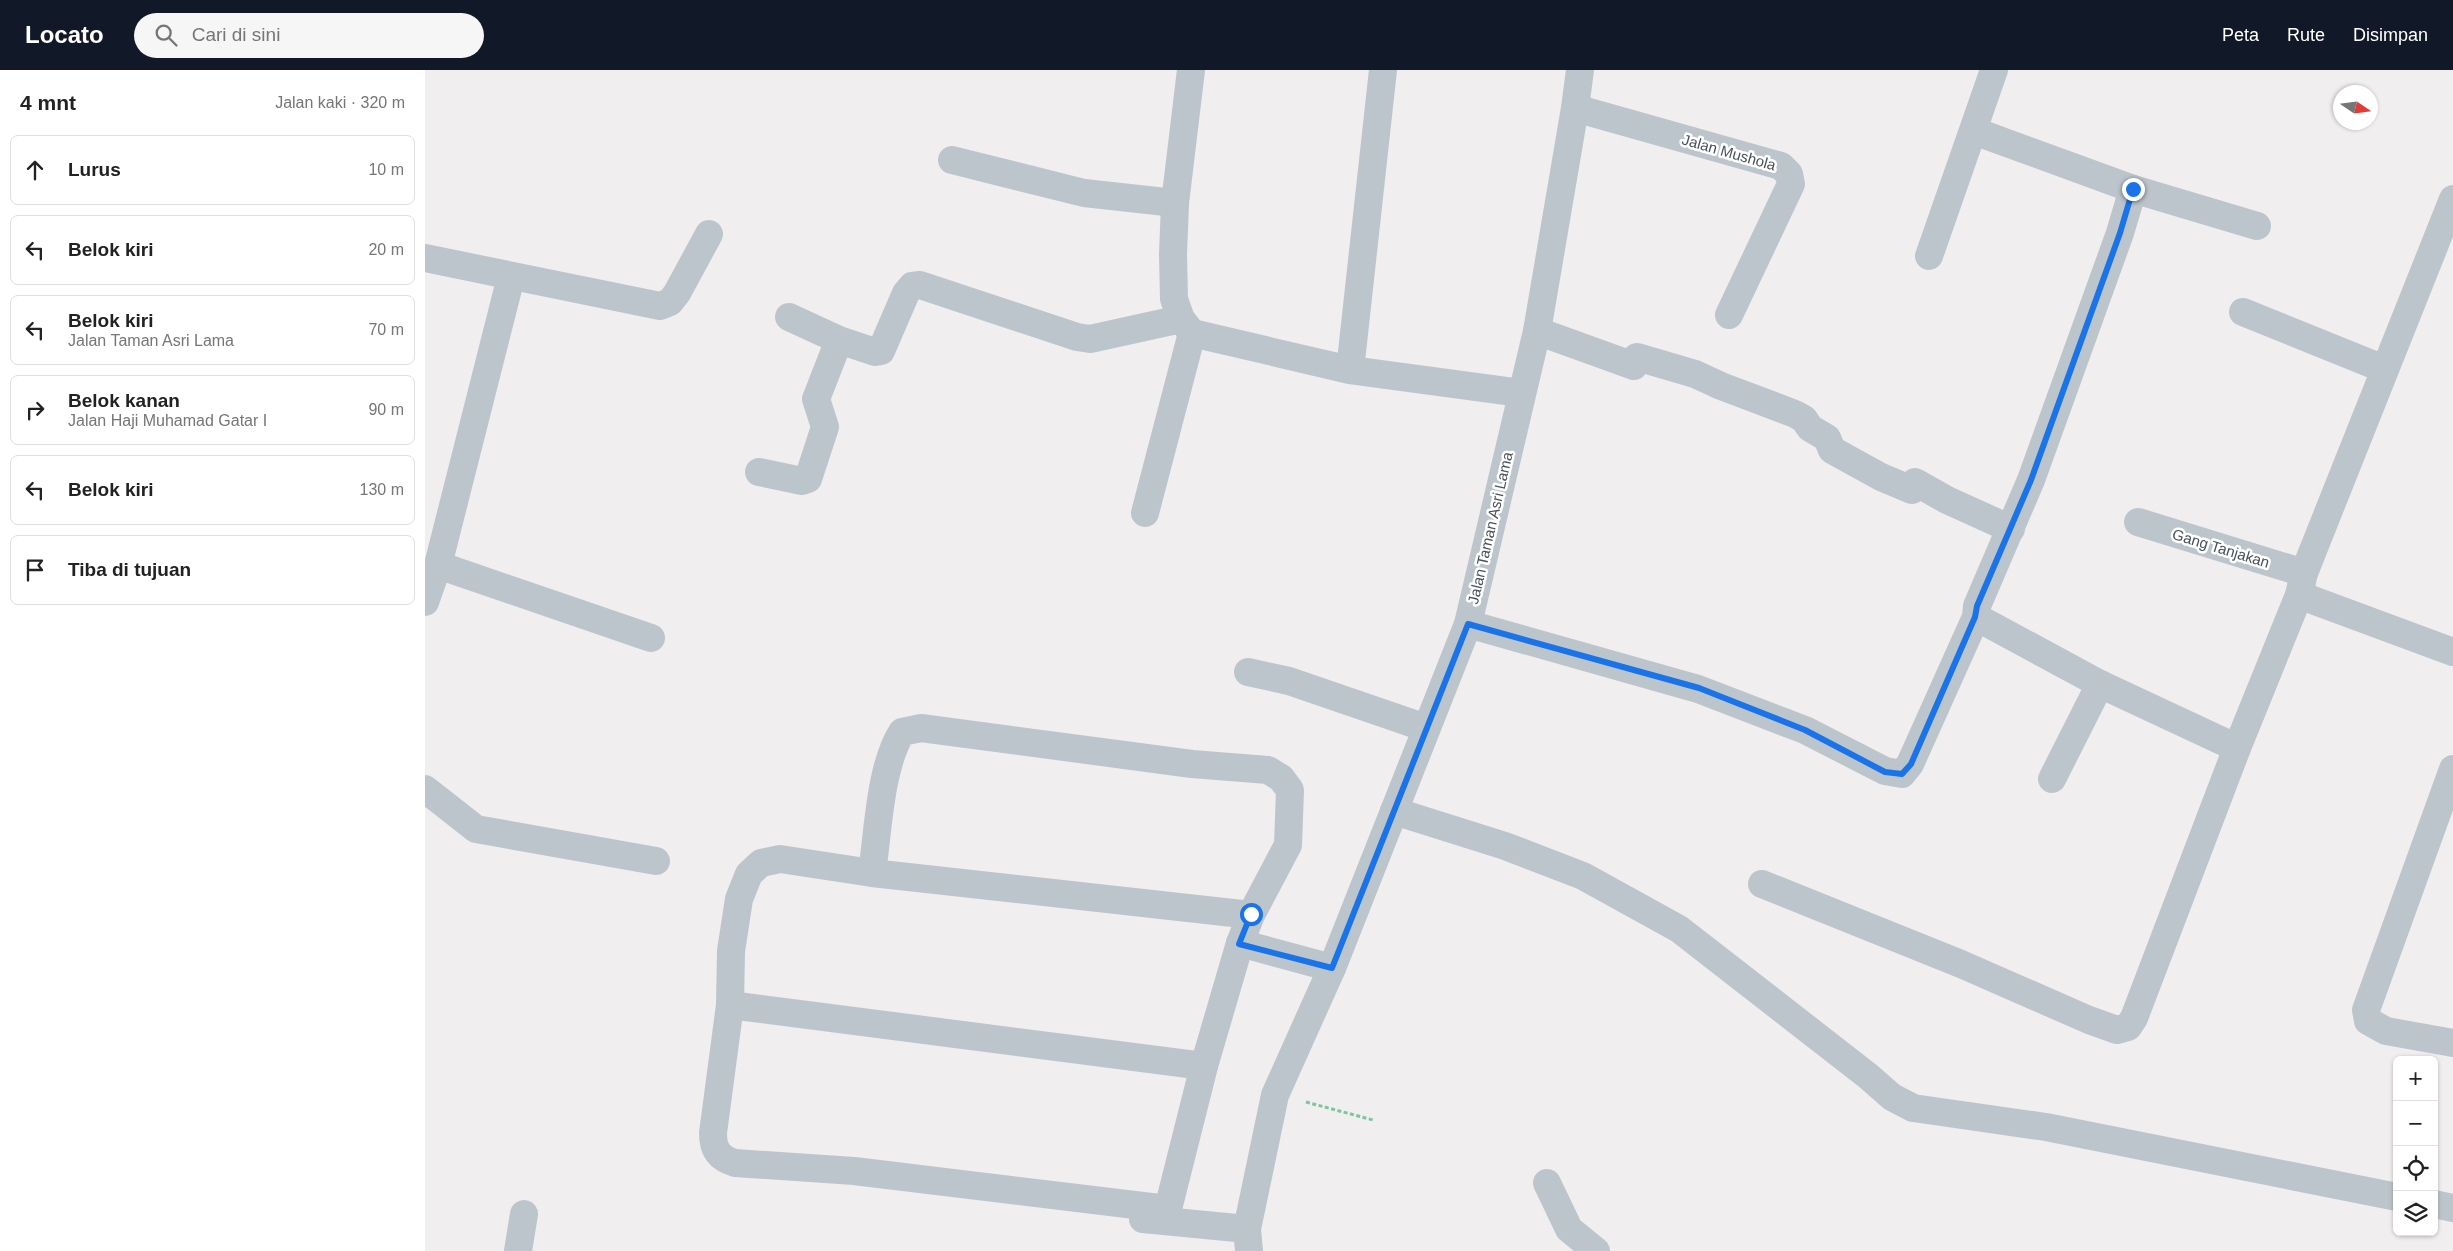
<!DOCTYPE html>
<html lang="id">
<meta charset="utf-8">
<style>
body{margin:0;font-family:Arial,sans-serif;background:#f6f6f6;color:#222}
.controls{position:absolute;right:15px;bottom:15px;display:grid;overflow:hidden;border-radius:8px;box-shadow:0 1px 4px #0004}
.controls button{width:45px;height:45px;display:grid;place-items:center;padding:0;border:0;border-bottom:1px solid #e0e0e0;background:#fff;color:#222;font:25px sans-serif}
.compass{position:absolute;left:1908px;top:15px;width:45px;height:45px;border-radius:50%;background:#fff;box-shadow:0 1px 4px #0004;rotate:103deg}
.stop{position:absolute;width:15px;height:15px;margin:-11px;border:4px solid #1a73e8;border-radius:50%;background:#fff}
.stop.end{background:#1a73e8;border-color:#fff;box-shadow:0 1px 5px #0008}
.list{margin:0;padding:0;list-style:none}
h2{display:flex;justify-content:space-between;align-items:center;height:65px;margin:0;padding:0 20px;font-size:21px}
h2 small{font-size:16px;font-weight:400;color:#767676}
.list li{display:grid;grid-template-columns:32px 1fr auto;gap:15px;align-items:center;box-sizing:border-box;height:70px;margin:0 10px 10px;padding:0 10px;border:1px solid #e0e0e0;border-radius:8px}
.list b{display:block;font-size:19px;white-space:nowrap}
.list p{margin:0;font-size:16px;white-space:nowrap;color:#767676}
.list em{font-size:16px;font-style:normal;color:#767676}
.icon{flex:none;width:28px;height:28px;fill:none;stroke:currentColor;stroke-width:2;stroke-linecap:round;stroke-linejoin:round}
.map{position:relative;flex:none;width:2028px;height:1181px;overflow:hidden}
header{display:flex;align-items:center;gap:30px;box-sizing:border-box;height:70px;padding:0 25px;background:#111827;color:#fff}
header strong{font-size:24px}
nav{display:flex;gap:28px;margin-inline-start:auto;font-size:18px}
.search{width:350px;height:45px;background:#f6f6f6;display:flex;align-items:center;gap:12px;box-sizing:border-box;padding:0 18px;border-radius:28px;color:#767676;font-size:19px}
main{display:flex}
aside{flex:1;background:#fff}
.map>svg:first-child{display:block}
</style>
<header>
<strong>Locato</strong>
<div class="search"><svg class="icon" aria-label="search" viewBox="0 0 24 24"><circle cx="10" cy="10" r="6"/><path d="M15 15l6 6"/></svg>Cari di sini</div>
<nav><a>Peta</a><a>Rute</a><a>Disimpan</a></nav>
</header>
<main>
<aside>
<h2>4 mnt<small>Jalan kaki · 320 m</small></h2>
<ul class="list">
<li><svg class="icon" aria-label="ahead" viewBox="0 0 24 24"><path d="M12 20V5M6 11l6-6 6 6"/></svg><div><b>Lurus</b></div><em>10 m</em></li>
<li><svg class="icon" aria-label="left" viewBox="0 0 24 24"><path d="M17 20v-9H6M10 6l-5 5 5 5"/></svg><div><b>Belok kiri</b></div><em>20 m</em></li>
<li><svg class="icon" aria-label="left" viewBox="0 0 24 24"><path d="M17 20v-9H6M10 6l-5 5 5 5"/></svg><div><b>Belok kiri</b><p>Jalan Taman Asri Lama</p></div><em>70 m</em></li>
<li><svg class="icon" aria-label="right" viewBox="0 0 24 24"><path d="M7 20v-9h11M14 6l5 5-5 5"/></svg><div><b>Belok kanan</b><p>Jalan Haji Muhamad Gatar I</p></div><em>90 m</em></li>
<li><svg class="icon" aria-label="left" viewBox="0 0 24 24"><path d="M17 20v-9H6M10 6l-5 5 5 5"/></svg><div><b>Belok kiri</b></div><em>130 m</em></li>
<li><svg class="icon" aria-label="arrive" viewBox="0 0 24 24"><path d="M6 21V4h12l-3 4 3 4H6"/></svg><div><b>Tiba di tujuan</b></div></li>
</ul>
</aside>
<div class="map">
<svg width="2028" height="1181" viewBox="0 0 2028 1181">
<rect width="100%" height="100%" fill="#f0eeee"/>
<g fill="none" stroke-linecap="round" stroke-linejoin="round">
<!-- path -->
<path stroke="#7bc6a0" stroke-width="3" stroke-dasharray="4 2.5" stroke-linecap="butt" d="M881,1032L948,1050"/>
<!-- minor -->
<g stroke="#bdc5cc" stroke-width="28">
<path d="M766,0L750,133L748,184L749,229L756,249L767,263L925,300L1096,323"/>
<path d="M1150,38L1356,96L1364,104L1366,114L1304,245"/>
<path d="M1549,61L1708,119L1695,163L1606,410L1552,536L1551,547L1675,614L1812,678"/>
<path d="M527,90L659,123L750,133"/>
<path d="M1708,119L1832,156"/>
<path d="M1504,186L1569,0"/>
<path d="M0,188L235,236L245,232L252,223L284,164"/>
<path d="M1818,242L1959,299"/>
<path d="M364,247L414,270L450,282L456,281L481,223L487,216L495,215L652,267L665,269L756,249"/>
<path d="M1112,261L1209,296L1212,287L1270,304L1296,316L1370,344L1379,349L1385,358L1402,368L1407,380L1456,407L1487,420L1490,412L1522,430L1586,459"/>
<path d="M925,300L958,0"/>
<path d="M334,402L377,411L383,409L400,357L391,329L414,270"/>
<path d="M720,443L767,263"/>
<path d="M1713,452L1879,503"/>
<path d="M13,495L226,568"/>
<path d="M1874,525L2028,582"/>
<path d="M0,532L13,495L86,207"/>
<path d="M1043,554L1273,619L1380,660L1460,701L1477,704L1485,694L1551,547"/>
<path d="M823,602L864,611L1001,658"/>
<path d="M2028,699L1941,940L1943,951L1961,961L2028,973"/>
<path d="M1627,709L1675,614"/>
<path d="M0,719L51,759L231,791"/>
<path d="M969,741L1080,776L1158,806L1254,859L1443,1006L1467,1027L1488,1038L1621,1057L1972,1127"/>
<path d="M447,803C453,762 455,696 477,662L496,658L767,694L843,700L856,708L865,720L863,775L826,845L815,873L779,996L743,1139L429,1101L310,1093C294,1088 288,1080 288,1063L305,935L306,881L314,829L324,804L336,793L355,789L447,803L826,845"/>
<path d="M1337,814L1536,894L1664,950L1692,960L1703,957L1709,948L1812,678L1874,525L1879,503L2028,129"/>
<path d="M815,873L907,898"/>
<path d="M305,935L779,996"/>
<path d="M1122,1113L1144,1159L1171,1181"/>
<path d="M2009,1134L2028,1138"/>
<path d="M718,1149L822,1159"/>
<path d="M93,1181L99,1144"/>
<path d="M824,1181L822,1159L850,1025L907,898L1043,554L1112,261L1150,38L1155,0"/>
</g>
</g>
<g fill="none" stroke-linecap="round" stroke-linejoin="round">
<!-- route -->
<path stroke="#1a73e8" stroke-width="6" d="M826,844L814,874L907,898L1043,554L1274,618L1380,660L1460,702L1477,704L1486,694L1550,547L1552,536L1606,410L1695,163L1708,119"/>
</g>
<g text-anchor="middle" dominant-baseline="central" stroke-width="5" stroke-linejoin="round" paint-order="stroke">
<!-- street labels -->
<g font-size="15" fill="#48515a" stroke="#fff">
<text transform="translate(1304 82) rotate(16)">Jalan Mushola</text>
<text transform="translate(1065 458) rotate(-77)">Jalan Taman Asri Lama</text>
<text transform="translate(1796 478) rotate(17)">Gang Tanjakan</text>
</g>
</g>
</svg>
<div class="controls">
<button>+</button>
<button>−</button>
<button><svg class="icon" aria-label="locate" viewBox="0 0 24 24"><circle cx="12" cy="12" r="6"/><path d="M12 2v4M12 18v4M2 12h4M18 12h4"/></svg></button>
<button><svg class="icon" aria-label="layers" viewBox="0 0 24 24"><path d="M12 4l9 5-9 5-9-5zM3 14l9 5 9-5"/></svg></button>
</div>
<svg class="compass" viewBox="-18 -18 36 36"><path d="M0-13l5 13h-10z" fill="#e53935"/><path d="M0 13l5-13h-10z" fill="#767676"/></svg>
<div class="stop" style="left:826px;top:844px"></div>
<div class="stop end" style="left:1708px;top:119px"></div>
</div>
</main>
